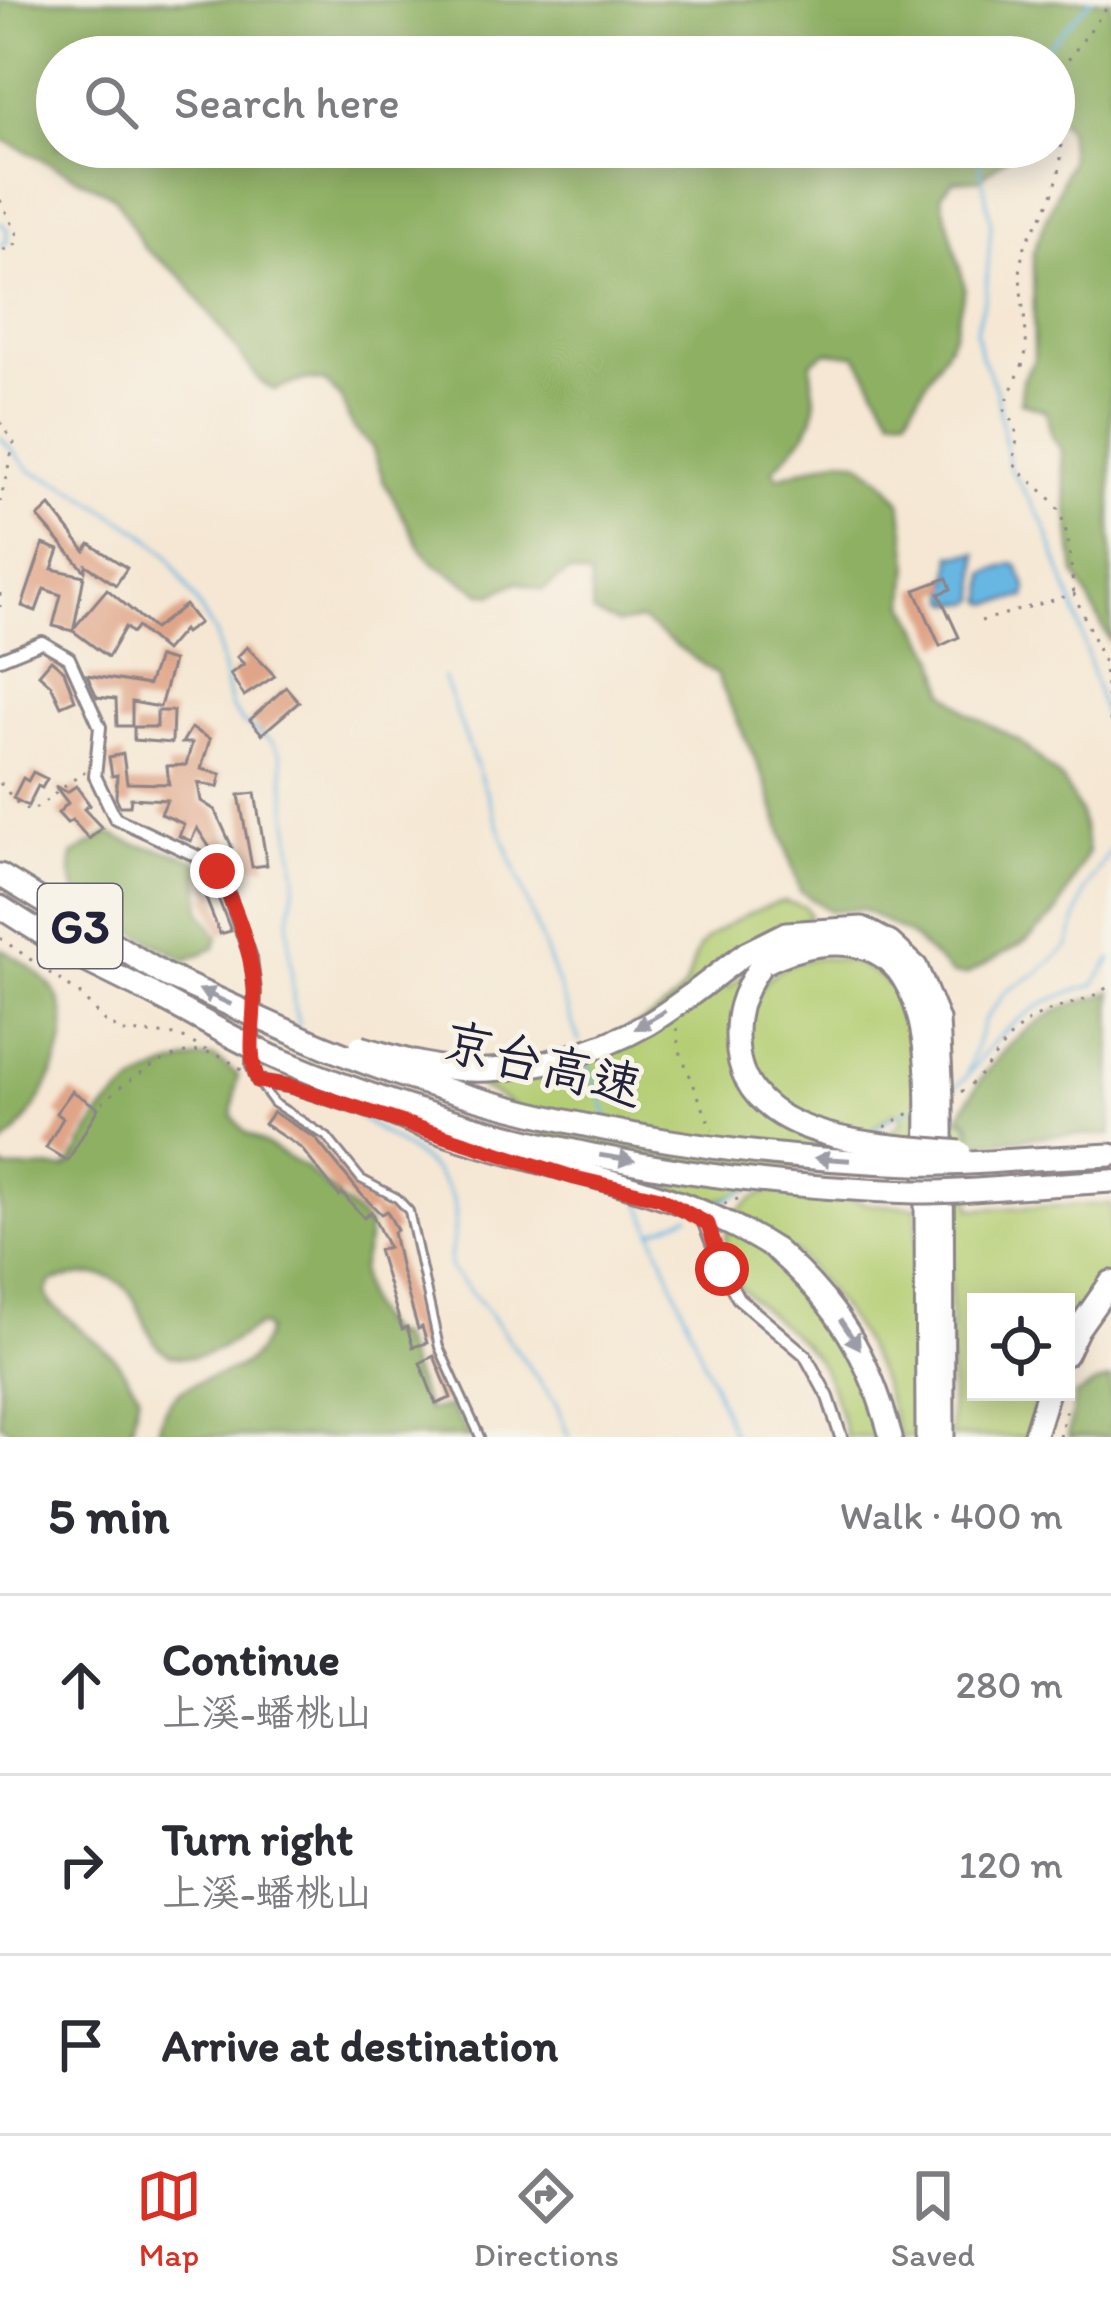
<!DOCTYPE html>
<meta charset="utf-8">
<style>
body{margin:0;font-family:Itim,"LXGW WenKai TC",sans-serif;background:#f7f7f7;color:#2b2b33}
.controls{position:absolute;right:36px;bottom:36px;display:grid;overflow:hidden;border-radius:0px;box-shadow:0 6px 30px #0003}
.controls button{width:108px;height:108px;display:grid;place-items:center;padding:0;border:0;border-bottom:3px solid #e1e1e2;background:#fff;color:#2b2b33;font:60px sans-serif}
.stop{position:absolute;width:36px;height:36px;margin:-27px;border:9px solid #d93025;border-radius:50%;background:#fff}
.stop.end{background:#d93025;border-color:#fff;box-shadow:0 3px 12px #0008}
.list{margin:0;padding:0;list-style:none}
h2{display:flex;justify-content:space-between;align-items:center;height:156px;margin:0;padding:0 48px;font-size:51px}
h2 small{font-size:39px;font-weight:400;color:#7c7c81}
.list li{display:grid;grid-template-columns:78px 1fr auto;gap:36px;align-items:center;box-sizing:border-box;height:180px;padding:0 48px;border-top:3px solid #e1e1e2}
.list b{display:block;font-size:45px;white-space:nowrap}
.list p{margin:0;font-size:39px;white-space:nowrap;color:#7c7c81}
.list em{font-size:39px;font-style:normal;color:#7c7c81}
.icon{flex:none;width:66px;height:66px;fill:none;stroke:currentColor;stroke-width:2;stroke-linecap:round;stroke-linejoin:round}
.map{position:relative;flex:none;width:1111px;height:1437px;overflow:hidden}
.search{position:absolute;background:#fff;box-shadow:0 6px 30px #0003;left:36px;right:36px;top:36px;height:132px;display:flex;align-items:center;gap:30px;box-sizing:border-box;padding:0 42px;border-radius:66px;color:#7c7c81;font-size:45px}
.sheet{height:696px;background:#fff}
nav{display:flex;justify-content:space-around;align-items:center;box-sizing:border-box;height:168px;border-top:3px solid #e1e1e2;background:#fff;font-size:33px;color:#7c7c81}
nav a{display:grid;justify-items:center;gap:6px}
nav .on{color:#d93025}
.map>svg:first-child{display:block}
</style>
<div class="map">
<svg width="1111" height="1437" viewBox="0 0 1111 1437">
<rect width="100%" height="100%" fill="#f7f3e8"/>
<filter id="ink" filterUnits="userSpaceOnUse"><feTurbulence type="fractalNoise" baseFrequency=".00833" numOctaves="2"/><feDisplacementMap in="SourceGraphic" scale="24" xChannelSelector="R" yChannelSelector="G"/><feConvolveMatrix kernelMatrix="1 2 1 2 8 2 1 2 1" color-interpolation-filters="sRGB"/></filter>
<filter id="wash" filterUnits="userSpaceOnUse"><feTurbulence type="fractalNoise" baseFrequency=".004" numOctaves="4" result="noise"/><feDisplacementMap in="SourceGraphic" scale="48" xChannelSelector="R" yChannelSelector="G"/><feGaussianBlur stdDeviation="2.7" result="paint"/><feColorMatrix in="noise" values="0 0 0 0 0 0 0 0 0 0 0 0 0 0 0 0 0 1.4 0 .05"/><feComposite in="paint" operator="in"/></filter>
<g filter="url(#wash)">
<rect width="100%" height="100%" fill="#f5e7d3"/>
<!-- green -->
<g fill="#b3cd72" stroke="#6a7856" stroke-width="3">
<path d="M784,901L805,907L810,916L716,970L728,988L749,970L746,1026C752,1010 757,988 771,976C808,944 878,957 901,1001C922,1042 917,1094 917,1139L885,1136L901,1124L902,1116L896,1112C881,1119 873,1131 859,1138C832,1153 733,1203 706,1201C688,1200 673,1185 656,1181C633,1174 606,1172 584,1163C544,1145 522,1102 481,1088L482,1082C534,1071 652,1032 684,988C692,976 692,956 702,944C716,927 762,906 784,901Z"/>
<path d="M960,1117L969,1125L971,1209L1111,1204V1271L1066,1340V1302H976V1392H1041L1027,1437H951L950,1122Z"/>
<path d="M770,1191L832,1192L866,1204L917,1207L918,1437H898C881,1359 850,1313 797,1254L785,1248L844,1336L883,1437H846C841,1413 833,1387 821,1366C795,1321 704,1289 729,1226C737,1207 751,1197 770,1191Z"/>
</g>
<!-- forest -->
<g fill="#8eb064" stroke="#586950" stroke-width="3">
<path d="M0,0H1111V643L1075,573L1061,449L1051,435L1046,411L1021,402L1022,380L1034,360L1033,252L1070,160L1067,129L1054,113V57H57V147H1018L980,179L953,181L941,195L965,288L953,337L907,415L892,416L856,355L827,352L811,362C810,377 815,389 815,403C815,431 790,451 773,470L778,477L841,458L860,462L884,481L901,502L909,561L906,604L937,659L945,691L968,713L1021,742L1063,781L1080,812L1088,851L1057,913L1027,940L966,975L952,974L910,935L862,909L830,911L800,891L766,783L716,674L641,620L618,624L593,613L590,577L569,572L543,590L517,582L492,595L482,593L436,565L421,549L384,482L372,447L352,427L341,399L326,382L306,379L274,390L260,381L182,277L144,248L115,197L0,138Z"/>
<path d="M109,833C142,852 170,846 199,863L201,911L218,937L215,948L186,960L78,900L71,874L72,855Z"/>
<path d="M0,948C20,960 39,971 53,989C83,1028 46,1096 20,1128C14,1136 6,1141 0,1148Z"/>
<path d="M1111,991V1135H1057L974,1144L971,1124L961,1114C981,1072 1016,1031 1058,1010C1075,1001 1095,1001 1111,991Z"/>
<path d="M214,1057L238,1075L232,1116L245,1132L306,1168L369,1226C370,1242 365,1249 362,1264C357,1288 375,1333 399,1337L428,1411L450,1406L470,1437H157C160,1424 162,1411 170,1401C198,1367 253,1385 267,1329L260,1325C237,1337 220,1353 193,1357C119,1367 170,1244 51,1282L46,1292L50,1303L115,1358L139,1393L130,1437H19L0,1424V1165L7,1169L64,1168L71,1164C81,1147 90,1128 102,1113C128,1081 174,1059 214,1057Z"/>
<path d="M1111,1379V1437H1068L1075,1396L1094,1384Z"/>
</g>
<!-- water -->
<g fill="#68b7e3" stroke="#456c8f" stroke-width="3">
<path d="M977,553L978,599L973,603H952L948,599L952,555Z"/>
<path d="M1012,564L1017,565L1027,588L1026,597L989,604L985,601L986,573Z"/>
</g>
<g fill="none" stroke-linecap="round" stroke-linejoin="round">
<!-- stream -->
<g stroke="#68b7e3" stroke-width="3">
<path d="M1038,57L1091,0"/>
<path d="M982,147L978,156L991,223L986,293L976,331L981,356L996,389L1009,467L1044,523L1077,617L1111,741"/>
<path d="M0,222L7,229V241L0,246"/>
<path d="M0,437L31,471L66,485L145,535L167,554L216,635L231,707L243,723L272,742L281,755L296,878L288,923L294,1008L299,1025"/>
<path d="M443,677L579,1041"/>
<path d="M587,1061L609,1119"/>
<path d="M966,1078L984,1021L1006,992L1039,972L1068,946L1085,891L1111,849"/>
<path d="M951,1089C969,1079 975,1063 989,1047C1018,1014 1051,996 1094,985L1111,959"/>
<path d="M353,1112C386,1140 436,1156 453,1201C460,1219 449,1248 450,1268L489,1313L556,1404L569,1437"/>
<path d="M873,1132L886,1121L921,1104"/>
<path d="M640,1201L734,1437"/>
<path d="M715,1205L749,1189"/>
<path d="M654,1231L689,1216"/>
</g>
</g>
<g id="blocks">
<!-- building -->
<g fill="#e0a588">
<path d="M50,506L85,551L90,544L127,568L116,585L86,565L85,571L38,517Z"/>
<path d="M43,544L59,550L52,569L84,576L74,628L107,589L154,629L185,605L199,623L185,633L183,630L165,651L137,627L132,633L125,627L108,657L73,631L53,626L61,595L44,589L36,611L22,606Z"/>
<path d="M947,578L951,589L939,594L959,637L940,646L915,590Z"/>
<path d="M247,647L275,676L244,696L230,674L244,664L237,657Z"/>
<path d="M158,657L173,661L160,707L132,702V726H117L116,699L97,697L87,675L148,685Z"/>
<path d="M51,660L64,671L75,700L61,706L51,685L39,674Z"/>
<path d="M286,687L299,702L262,734L250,720Z"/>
<path d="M157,711H173L172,743L134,740V727H157Z"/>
<path d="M191,728L210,739L201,769L221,774L218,787L198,783L201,801L215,810L232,847L216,857L197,828L191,841L179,836L184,824L161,814L167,800L131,798L130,806H120L116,797L117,775L112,776L109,757L123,754L127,783L169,784L167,766L186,765L192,743H182Z"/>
<path d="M33,772L47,779L42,788L38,786L28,806L13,798L23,778L28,781Z"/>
<path d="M55,786L67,792L76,786L90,805L84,809L102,828L89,839L72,820L67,823L58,813L68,803Z"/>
<path d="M255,793L267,865L252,867L239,795Z"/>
<path d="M211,880L231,931L220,934L205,896L211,894L207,882Z"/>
<path d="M72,1091L98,1108L68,1161L46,1148L63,1118L56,1113Z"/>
<path d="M273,1112L315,1138L361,1194L381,1214L387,1211L397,1230L393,1232L401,1270L418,1329L422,1327L427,1343L413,1347L407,1327L402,1329L378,1250L388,1247L371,1212L364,1218L342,1193L339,1196L301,1148L264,1124Z"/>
<path d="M434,1356L451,1398L436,1404L420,1363Z"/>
</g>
</g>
</g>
<g filter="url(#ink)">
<use href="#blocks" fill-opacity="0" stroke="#8c8487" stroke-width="3"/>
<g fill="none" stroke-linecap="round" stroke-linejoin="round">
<defs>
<path id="service" d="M258,1081L274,1103L327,1137L361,1179L397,1198L409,1211L439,1347L480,1437"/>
<g id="minor">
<path d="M0,659L42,642L69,658L100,727L95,776L115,818L201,858L217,870L228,893L251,958L255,991L252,1065L258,1081L288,1086L382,1116"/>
<path d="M702,1218L722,1269L738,1298L805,1355L828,1397L841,1437"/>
</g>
<g id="motorway">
<path d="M0,875L163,974"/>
<path d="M0,907L84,960L153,994"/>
<path d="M746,953L786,933L862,928L890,943L916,967L938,1020L942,1098L943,1437"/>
<path d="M761,965C804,942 871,928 903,978C938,1033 926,1141 926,1206C926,1283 926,1360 927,1437"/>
<path d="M1033,1159L1111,1155"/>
<path d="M1033,1186L1111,1181"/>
<path d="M776,1250C839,1306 869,1356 891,1437"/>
<path d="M1066,1354L1078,1329L1111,1282"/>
<path d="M1034,1437L1048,1392"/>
</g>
</defs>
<!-- service casing -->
<use href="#service" stroke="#8c8487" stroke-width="12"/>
<!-- minor casing -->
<use href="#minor" stroke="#8c8487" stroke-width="16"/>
<!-- motorway casing -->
<use href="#motorway" stroke="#8c8487" stroke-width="27"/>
<!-- path -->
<g stroke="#8c8487" stroke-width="3" stroke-dasharray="3 9" stroke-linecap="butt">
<path d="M1054,79L1111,2"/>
<path d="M1054,110C1068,147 1061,181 1042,216C1035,228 1024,243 1022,257C1016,287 1028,320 1026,350C1024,371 1008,388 1005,410C1020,427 1018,441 1013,462C1023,479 1041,486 1053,502C1071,525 1070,566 1074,594"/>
<path d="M0,200L18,235L16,244L0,252"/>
<path d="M0,422L14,443L0,502"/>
<path d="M0,593V607"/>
<path d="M981,621L1074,594L1103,660L1111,727"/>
<path d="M0,783L18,804L31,812L85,771"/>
<path d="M0,938L81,995L103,1020L124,1032L178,1035L211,1053"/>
<path d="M677,1028L679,1049L712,1130"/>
<path d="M961,1092C986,1076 1001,1041 1026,1023C1049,1005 1095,1003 1111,983"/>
<path d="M102,1103C128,1079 179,1040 218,1055C226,1058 235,1066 243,1071"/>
<path d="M885,1127L913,1111"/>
<path d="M724,1204L743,1197"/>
<path d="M1060,1437L1066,1408"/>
</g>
<!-- service -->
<use href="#service" stroke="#fff" stroke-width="6"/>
<!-- minor -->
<use href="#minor" stroke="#fff" stroke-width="10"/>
<!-- motorway -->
<use href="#motorway" stroke="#fff" stroke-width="21"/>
<defs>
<g id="motorway-bridge">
<path d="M761,965C741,994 734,1016 738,1052C749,1145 891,1145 960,1152"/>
<path d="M163,974C238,1008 313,1045 391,1072C558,1129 737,1158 913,1164C953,1166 993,1161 1033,1159"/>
<path d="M153,994C196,1016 239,1043 283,1061C477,1143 704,1186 914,1192C953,1193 994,1188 1033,1186"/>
<path d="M360,1047C395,1057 432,1069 469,1070C528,1072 597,1053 648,1024C682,1004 714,976 746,953"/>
<path d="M378,1107C506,1169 656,1172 776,1250"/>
</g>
</defs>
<!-- motorway-bridge casing -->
<use href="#motorway-bridge" stroke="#8c8487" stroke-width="27" stroke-linecap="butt"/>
<!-- motorway-bridge -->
<use href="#motorway-bridge" stroke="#fff" stroke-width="21"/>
</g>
<!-- one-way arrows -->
<defs><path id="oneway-solid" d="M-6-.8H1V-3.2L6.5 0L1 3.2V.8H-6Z" transform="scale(3)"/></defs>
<g fill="#9c9ca7">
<use href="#oneway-solid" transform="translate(215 997) rotate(-155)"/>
<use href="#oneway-solid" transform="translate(650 1020) rotate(149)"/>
<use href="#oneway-solid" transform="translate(617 1158) rotate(9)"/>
<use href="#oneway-solid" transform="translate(832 1159) rotate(-176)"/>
<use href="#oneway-solid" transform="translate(850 1334) rotate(56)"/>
</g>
</g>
<g fill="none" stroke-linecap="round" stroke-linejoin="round" filter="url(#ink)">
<!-- route -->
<path stroke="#d93025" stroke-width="15" d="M217,871C235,906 251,947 254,987C256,1019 246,1051 258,1081L289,1086L575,1178L660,1198L708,1224L722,1269"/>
</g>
<g text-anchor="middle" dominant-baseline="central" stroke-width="10" stroke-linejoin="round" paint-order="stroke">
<!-- shield labels -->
<rect fill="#f7f3e8" stroke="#62616f" stroke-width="3" x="38" y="884" width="84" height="84" rx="9"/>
<g font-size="48" font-weight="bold" fill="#22223b">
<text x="80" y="926">G3</text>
</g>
<!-- street labels -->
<g font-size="51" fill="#22223b" stroke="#f7f3e8">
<text transform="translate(543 1064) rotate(14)">京台高速</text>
</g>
</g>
</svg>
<div class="controls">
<button><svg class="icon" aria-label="locate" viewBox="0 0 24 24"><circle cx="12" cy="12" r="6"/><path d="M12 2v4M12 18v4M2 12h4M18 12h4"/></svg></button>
</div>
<div class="stop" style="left:722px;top:1269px"></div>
<div class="stop end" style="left:217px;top:871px"></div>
<div class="search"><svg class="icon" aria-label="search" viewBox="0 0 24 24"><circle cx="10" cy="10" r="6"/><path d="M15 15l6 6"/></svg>Search here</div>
</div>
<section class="sheet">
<h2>5 min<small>Walk · 400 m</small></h2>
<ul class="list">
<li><svg class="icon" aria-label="ahead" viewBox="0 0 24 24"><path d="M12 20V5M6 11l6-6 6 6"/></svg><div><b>Continue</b><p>上溪-蟠桃山</p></div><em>280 m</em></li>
<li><svg class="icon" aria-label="right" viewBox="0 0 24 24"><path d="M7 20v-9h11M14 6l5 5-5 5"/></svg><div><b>Turn right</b><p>上溪-蟠桃山</p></div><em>120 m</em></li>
<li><svg class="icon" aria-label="arrive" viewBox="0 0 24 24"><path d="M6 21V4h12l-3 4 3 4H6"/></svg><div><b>Arrive at destination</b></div></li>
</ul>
</section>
<nav>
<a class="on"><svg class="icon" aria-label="map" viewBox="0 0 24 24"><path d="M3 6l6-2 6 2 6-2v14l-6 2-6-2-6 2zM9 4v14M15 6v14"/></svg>Map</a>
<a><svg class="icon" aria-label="directions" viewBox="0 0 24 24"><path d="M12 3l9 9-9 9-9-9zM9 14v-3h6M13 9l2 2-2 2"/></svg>Directions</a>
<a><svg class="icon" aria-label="saved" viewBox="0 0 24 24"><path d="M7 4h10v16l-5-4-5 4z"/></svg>Saved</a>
</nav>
